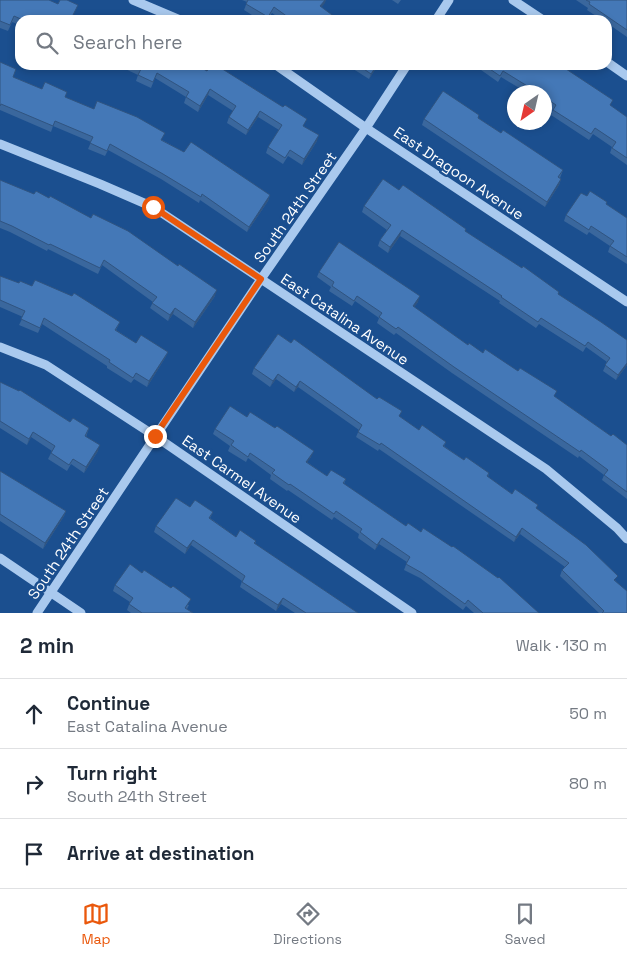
<!DOCTYPE html>
<meta charset="utf-8">
<style>
body{margin:0;font-family:"Space Grotesk",sans-serif;background:#f2f2f3;color:#1f2937}
.compass{position:absolute;left:507px;top:85px;width:45px;height:45px;border-radius:50%;background:#fff;box-shadow:0 2px 8px #0003;rotate:214deg}
.stop{position:absolute;width:15px;height:15px;margin:-11px;border:4px solid #ea580c;border-radius:50%;background:#fff}
.stop.end{background:#ea580c;border-color:#fff;box-shadow:0 1px 5px #0008}
.list{margin:0;padding:0;list-style:none}
h2{display:flex;justify-content:space-between;align-items:center;height:65px;margin:0;padding:0 20px;font-size:21px}
h2 small{font-size:16px;font-weight:400;color:#747a83}
.list li{display:grid;grid-template-columns:32px 1fr auto;gap:15px;align-items:center;box-sizing:border-box;height:70px;padding:0 20px;border-top:1px solid #e0e1e3}
.list b{display:block;font-size:19px;white-space:nowrap}
.list p{margin:0;font-size:16px;white-space:nowrap;color:#747a83}
.list em{font-size:16px;font-style:normal;color:#747a83}
.icon{flex:none;width:28px;height:28px;fill:none;stroke:currentColor;stroke-width:2;stroke-linecap:round;stroke-linejoin:round}
.map{position:relative;flex:none;width:627px;height:613px;overflow:hidden}
.search{position:absolute;background:#fff;box-shadow:0 2px 8px #0003;left:15px;right:15px;top:15px;height:55px;display:flex;align-items:center;gap:12px;box-sizing:border-box;padding:0 18px;border-radius:15px;color:#747a83;font-size:19px}
.sheet{height:275px;background:#fff}
nav{display:flex;justify-content:space-around;align-items:center;box-sizing:border-box;height:70px;border-top:1px solid #e0e1e3;background:#fff;font-size:14px;color:#747a83}
nav a{display:grid;justify-items:center;gap:2px}
nav .on{color:#ea580c}
.map>svg:first-child{display:block}
</style>
<div class="map">
<svg width="627" height="613" viewBox="0 0 627 613">
<rect width="100%" height="100%" fill="#1b4f8f"/>
<g fill="none" stroke-linecap="round" stroke-linejoin="round">
<!-- minor -->
<g stroke="#a9c9ee" stroke-width="9">
<path d="M133,0L180,20"/>
<path d="M513,0L543,20"/>
<path d="M436,20L449,0"/>
<path d="M607,62L627,76"/>
<path d="M276,65L366,128L627,302"/>
<path d="M0,144L100,184L153,207L546,469L617,528L627,539"/>
<path d="M0,347L46,365L155,436L412,613"/>
<path d="M0,558L81,613"/>
<path d="M37,613L261,279L366,128L407,65"/>
</g>
</g>
<!-- wall -->
<g fill="#3a679d">
<path d="M0,0L74,16L84,20H20V25L12,22L8,31L0,28Z"/>
<path d="M242,0H326L321,7L339,20H282L272,13L267,20H260L244,10L247,2Z"/>
<path d="M392,0H401L398,4Z"/>
<path d="M576,0H627V37L607,23V20H602L587,10L588,8Z"/>
<path d="M0,62L13,77L42,89L65,97L162,140L184,152L270,195L268,201L247,232L200,200L199,203L161,179L108,150L105,156L88,149L91,142L53,126L51,132L0,110Z"/>
<path d="M94,65H104L102,69Z"/>
<path d="M117,65H196L304,126L317,141L302,165L288,156L283,164L266,153L268,147L279,130L258,117L246,135L227,123L229,117L233,111L208,95L198,112L184,103L186,97L155,78L151,88L136,81L138,75Z"/>
<path d="M347,65H378L369,79Z"/>
<path d="M474,65H560L611,106L627,117V165L610,153L612,147L593,134L589,140L551,115L553,110L544,104V92H526L501,77L498,82Z"/>
<path d="M479,115L478,118L501,133L563,170L560,178L561,179L559,185L545,207L422,125L424,119Z"/>
<path d="M0,180L215,296L193,328L173,314L168,321L150,308L153,302L102,265L98,274L48,249L47,251L10,232L0,228Z"/>
<path d="M399,190L466,229L465,231L558,294L627,365L616,380L603,371L607,362L586,347L583,352L539,324L536,328L499,303L500,301L400,236L388,253L378,246L380,240L387,230L362,212L364,206Z"/>
<path d="M587,196L607,202L606,204L627,218V264L608,252L610,246L589,232L587,235L564,221L566,215Z"/>
<path d="M319,272L418,302L414,307L468,345L555,397L611,436L627,445V499L602,480L604,475L579,456L578,458L452,373L396,333L394,335L377,323L379,318L355,301L352,306L329,291L331,287L317,277Z"/>
<path d="M0,276L120,322L116,330L136,343L168,352L165,358L147,387L134,379L131,383L107,368V366L42,324L38,333L19,325L23,317L0,307Z"/>
<path d="M278,334L419,430L446,442L444,446L464,460L489,473L488,477L512,494L538,505L536,508L616,581L627,613H599L560,576L562,570L565,567L520,534L514,542L379,449L378,451L356,437L359,430L298,387L294,392L276,379L270,387L252,374L254,368Z"/>
<path d="M0,382L70,422L89,428L86,437L98,451L84,473L71,464L67,471L48,459L52,451L31,437L27,445L0,428Z"/>
<path d="M247,417L311,457L307,462L327,476L346,479L344,484L406,526L539,613H474L466,606L463,610L420,578L404,570L407,562L379,544L375,550L358,538L359,534L334,517L332,520L288,490L287,491L270,479L271,475L248,458L246,462L228,451L230,446L213,434L215,429Z"/>
<path d="M0,471L66,511L64,516L43,549L0,521Z"/>
<path d="M190,507L213,512L210,518L236,537L256,541L255,544L358,613H295L281,604L276,611L240,587L242,581L191,545L185,554L154,532L156,526Z"/>
<path d="M115,585L189,605L187,609L193,613H131L127,610L130,602L113,591Z"/>
</g>
<!-- shaded-wall -->
<g fill="#305480">
<path d="M325,0H326L325,3L318,12L320,6Z"/>
<path d="M377,65H378L369,79L371,74Z"/>
<path d="M210,89L208,95L198,112L200,106Z"/>
<path d="M260,111L258,117L246,135L248,130Z"/>
<path d="M319,135L317,141L302,165L304,159Z"/>
<path d="M561,179L559,185L545,207L547,202Z"/>
<path d="M270,195L268,201L247,232L249,227Z"/>
<path d="M402,230L400,236L388,253L390,247Z"/>
<path d="M217,290L215,296L193,328L195,322Z"/>
<path d="M420,296L418,302L411,312L413,306Z"/>
<path d="M175,308L173,314L168,321L170,315Z"/>
<path d="M168,352L165,358L147,387L149,381Z"/>
<path d="M627,363V365L616,380L618,375Z"/>
<path d="M278,374L276,379L270,387L273,381Z"/>
<path d="M300,381L298,387L294,392L296,387Z"/>
<path d="M33,432L31,437L27,445L29,439Z"/>
<path d="M100,445L98,451L84,473L86,467Z"/>
<path d="M314,451L311,457L304,467L306,462Z"/>
<path d="M66,511L64,516L43,549L45,543Z"/>
<path d="M522,528L520,534L514,542L516,537Z"/>
<path d="M382,538L379,544L375,550L377,545Z"/>
<path d="M193,540L191,545L185,554L187,548Z"/>
<path d="M283,598L281,604L276,611L278,605Z"/>
</g>
<!-- building -->
<g fill="#4478b7" stroke="#305480">
<path d="M0,0H49L58,4L60,0H67L78,5L73,15L84,20H23L14,16L10,25L0,21Z"/>
<path d="M248,0H325L320,6L339,20H292L274,7L268,17L246,4Z"/>
<path d="M586,0H627V30L589,4L590,2Z"/>
<path d="M0,62L16,69L13,77L42,89L45,82L67,92L65,97L94,109L97,101L137,117L165,133L161,140L184,152L191,142L270,195L249,227L202,194L201,197L163,174L110,144L107,151L90,143L93,137L55,121L53,126L1,104L0,106Z"/>
<path d="M132,65H196L207,71L211,65H216L283,107L285,105L307,119L303,126L319,135L304,159L290,150L285,158L268,147L282,125L260,111L248,130L229,117L236,106L210,89L200,106L186,97L189,92L157,73L153,82L138,75L141,69Z"/>
<path d="M358,65H377L371,74Z"/>
<path d="M484,65H560L613,100L610,105L627,117V158L612,148L616,142L595,128L591,134L553,110L556,105L544,97V92H537L503,71L500,76Z"/>
<path d="M443,91L479,115L478,118L501,133L503,130L563,170L558,177L561,179L547,202L424,119Z"/>
<path d="M383,179L399,190L403,185L466,229L465,231L522,268L523,266L559,292L558,294L601,322L627,340V363L618,375L605,365L610,358L588,342L585,346L541,318L538,322L501,297L502,296L402,230L390,247L380,240L391,225L364,206Z"/>
<path d="M0,180L34,194L36,191L49,198L50,196L91,218L93,214L128,231L178,266L179,264L217,290L195,322L175,308L170,315L152,303L157,297L104,260L100,268L50,244L49,245L12,226L0,221Z"/>
<path d="M590,191L607,202L606,204L627,218V257L610,246L614,241L591,226L589,230L566,215L581,193L587,196Z"/>
<path d="M339,242L420,296L413,306L468,345L469,343L483,353L485,349L518,371L520,368L557,391L554,396L611,436L613,434L627,445V492L604,475L608,470L581,450L580,452L454,367L398,327L396,329L379,317L382,313L357,296L354,301L332,286L334,282L319,272Z"/>
<path d="M0,276L19,283L20,281L32,286L35,280L72,296L74,293L120,322L115,330L136,343L141,335L168,352L149,381L136,373L133,378L109,362L110,360L44,318L40,328L21,319L25,311L0,300Z"/>
<path d="M278,334L291,343L294,339L377,399L379,397L402,411L399,416L419,430L422,425L446,442L443,446L464,460L466,457L489,473L487,476L512,494L515,489L538,505L536,508L586,545L618,576L614,580L627,591V613H602L604,611L562,570L569,563L522,528L516,537L381,443L380,445L358,432L362,425L300,381L296,387L278,374L273,381L254,368Z"/>
<path d="M0,382L19,391L20,390L70,422L73,418L89,428L85,436L100,445L86,467L73,459L69,465L51,453L55,446L33,432L29,439L0,421Z"/>
<path d="M230,406L247,417L250,412L275,428L277,426L314,451L306,462L327,476L331,470L346,479L343,483L406,526L408,523L421,532L423,528L452,547L453,546L498,578L499,577L539,613H483L468,600L465,604L422,573L406,564L410,557L382,538L377,545L360,532L362,529L336,511L334,514L290,484L289,485L272,473L275,470L250,453L248,457L231,445L234,441L215,429Z"/>
<path d="M0,471L66,511L45,543L0,514Z"/>
<path d="M176,498L190,507L195,500L213,512L209,518L236,537L240,530L256,541L254,543L358,613H306L283,598L278,605L242,582L245,576L193,540L187,548L156,526Z"/>
<path d="M130,564L142,573L144,570L171,588L173,586L191,599L185,608L193,613H142L129,604L133,598L115,585Z"/>
</g>
<g fill="none" stroke-linecap="round" stroke-linejoin="round">
<!-- route -->
<path stroke="#ea580c" stroke-width="6" d="M153,207L261,279L155,436"/>
</g>
<g text-anchor="middle" dominant-baseline="central" stroke-width="5" stroke-linejoin="round" paint-order="stroke">
<!-- street labels -->
<g font-size="15" fill="#fff" stroke="#1b4f8f">
<text transform="translate(459 173) rotate(34)">East Dragoon Avenue</text>
<text transform="translate(295 207) rotate(-55)">South 24th Street</text>
<text transform="translate(345 319) rotate(34)">East Catalina Avenue</text>
<text transform="translate(242 479) rotate(35)">East Carmel Avenue</text>
<text transform="translate(68 543) rotate(-56)">South 24th Street</text>
</g>
</g>
</svg>
<svg class="compass" viewBox="-18 -18 36 36"><path d="M0-13l5 13h-10z" fill="#e53935"/><path d="M0 13l5-13h-10z" fill="#747a83"/></svg>
<div class="stop" style="left:153px;top:207px"></div>
<div class="stop end" style="left:155px;top:436px"></div>
<div class="search"><svg class="icon" aria-label="search" viewBox="0 0 24 24"><circle cx="10" cy="10" r="6"/><path d="M15 15l6 6"/></svg>Search here</div>
</div>
<section class="sheet">
<h2>2 min<small>Walk · 130 m</small></h2>
<ul class="list">
<li><svg class="icon" aria-label="ahead" viewBox="0 0 24 24"><path d="M12 20V5M6 11l6-6 6 6"/></svg><div><b>Continue</b><p>East Catalina Avenue</p></div><em>50 m</em></li>
<li><svg class="icon" aria-label="right" viewBox="0 0 24 24"><path d="M7 20v-9h11M14 6l5 5-5 5"/></svg><div><b>Turn right</b><p>South 24th Street</p></div><em>80 m</em></li>
<li><svg class="icon" aria-label="arrive" viewBox="0 0 24 24"><path d="M6 21V4h12l-3 4 3 4H6"/></svg><div><b>Arrive at destination</b></div></li>
</ul>
</section>
<nav>
<a class="on"><svg class="icon" aria-label="map" viewBox="0 0 24 24"><path d="M3 6l6-2 6 2 6-2v14l-6 2-6-2-6 2zM9 4v14M15 6v14"/></svg>Map</a>
<a><svg class="icon" aria-label="directions" viewBox="0 0 24 24"><path d="M12 3l9 9-9 9-9-9zM9 14v-3h6M13 9l2 2-2 2"/></svg>Directions</a>
<a><svg class="icon" aria-label="saved" viewBox="0 0 24 24"><path d="M7 4h10v16l-5-4-5 4z"/></svg>Saved</a>
</nav>
